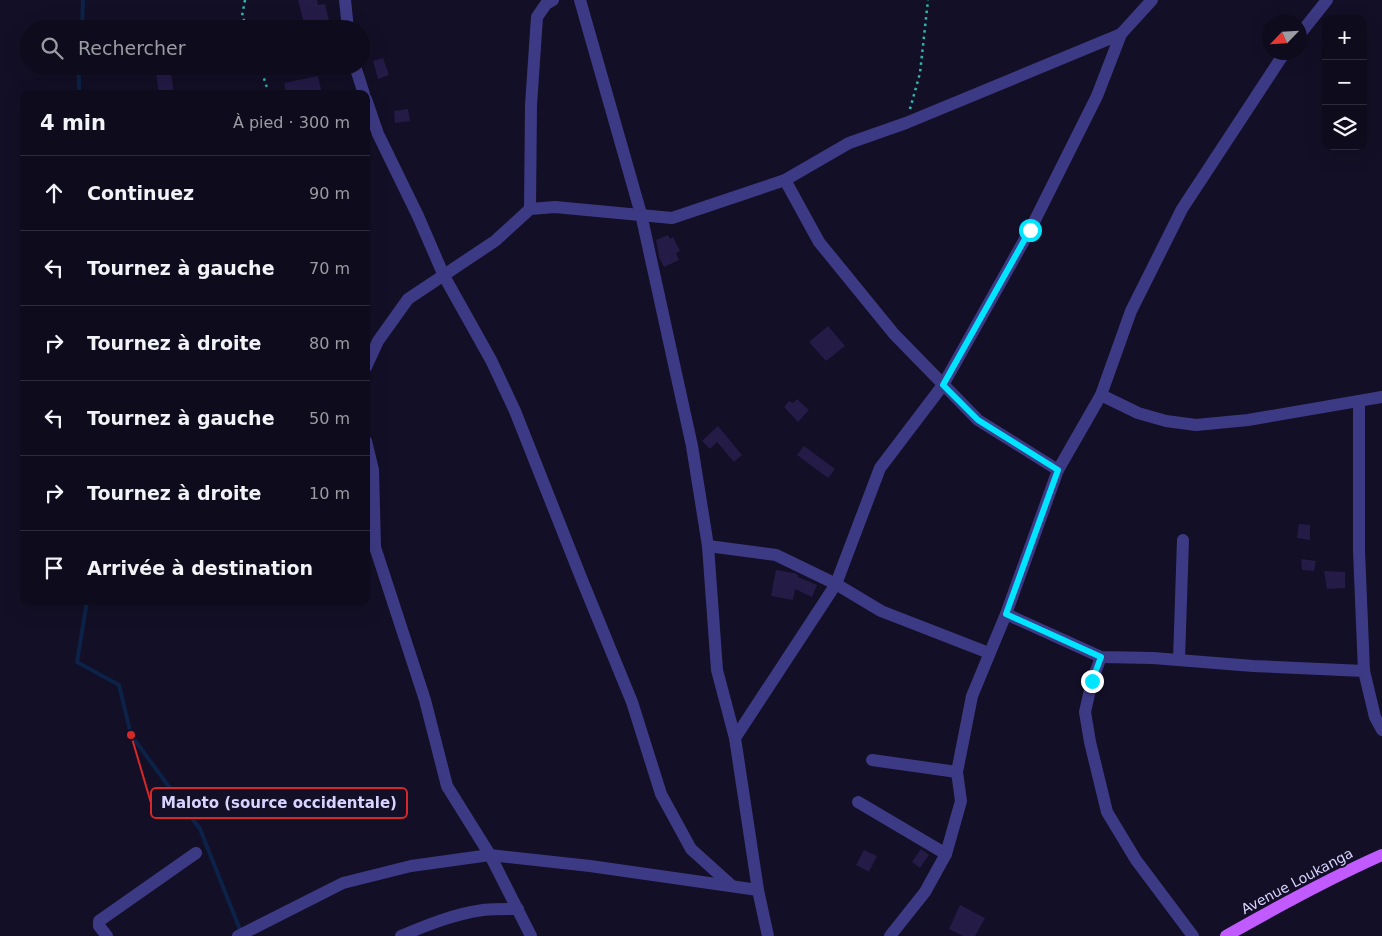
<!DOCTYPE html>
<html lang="fr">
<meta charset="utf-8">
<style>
body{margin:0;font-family:"DejaVu Sans",sans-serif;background:#1c1929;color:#f1f3f6}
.controls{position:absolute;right:15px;top:15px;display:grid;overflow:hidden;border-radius:10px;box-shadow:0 5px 20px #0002}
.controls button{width:45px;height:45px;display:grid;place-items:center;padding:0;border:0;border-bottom:1px solid #2e2b3b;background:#0e0b1c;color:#f1f3f6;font:25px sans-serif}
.compass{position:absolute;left:1262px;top:15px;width:45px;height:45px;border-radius:50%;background:#0e0b1c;box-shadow:0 5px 20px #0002;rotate:245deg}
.stop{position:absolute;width:15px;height:15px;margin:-11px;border:4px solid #00e5ff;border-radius:50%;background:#fff}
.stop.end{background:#00e5ff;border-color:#fff;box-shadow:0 1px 5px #0008}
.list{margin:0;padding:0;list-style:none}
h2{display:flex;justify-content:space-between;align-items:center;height:65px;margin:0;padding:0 20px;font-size:21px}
h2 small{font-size:16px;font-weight:400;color:#9b9ba3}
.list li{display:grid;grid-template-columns:32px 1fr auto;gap:15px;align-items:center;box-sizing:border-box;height:75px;padding:0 20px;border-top:1px solid #2e2b3b}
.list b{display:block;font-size:19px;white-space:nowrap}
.list em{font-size:16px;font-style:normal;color:#9b9ba3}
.icon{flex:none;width:28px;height:28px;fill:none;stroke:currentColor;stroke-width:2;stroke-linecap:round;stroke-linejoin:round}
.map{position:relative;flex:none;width:1382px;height:936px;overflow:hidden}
.search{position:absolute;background:#0e0b1c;box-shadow:0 5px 20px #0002;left:20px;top:20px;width:350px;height:55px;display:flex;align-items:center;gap:12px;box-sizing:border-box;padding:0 18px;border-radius:28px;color:#9b9ba3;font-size:19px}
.panel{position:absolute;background:#0e0b1c;box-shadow:0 5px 20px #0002;left:20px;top:90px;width:350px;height:515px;border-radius:10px}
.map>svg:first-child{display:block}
</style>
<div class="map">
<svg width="1382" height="936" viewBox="0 0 1382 936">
<rect width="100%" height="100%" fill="#130f26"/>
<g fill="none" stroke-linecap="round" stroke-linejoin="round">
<!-- stream -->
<g stroke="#0c2248" stroke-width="4">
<path d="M82,29L83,0"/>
<path d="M79,94V66"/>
<path d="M87,601L77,662L119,685L131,735L200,829L241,932"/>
</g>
</g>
<!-- building -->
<g fill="#241b47">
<path d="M298,0H317L318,5L325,4L329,20L305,27Z"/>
<path d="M383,58L389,75L378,79L373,61Z"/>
<path d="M155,66H170L174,94H159Z"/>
<path d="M318,76L322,94H286L284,83Z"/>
<path d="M408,109L410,121L395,123L394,111Z"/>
<path d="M668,235L670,239L673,237L680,251L676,253L679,260L664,267L659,257L656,240Z"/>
<path d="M828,326L845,346L826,361L809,342Z"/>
<path d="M797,399L809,410L798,422L784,407L789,401L793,403Z"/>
<path d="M718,426L742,455L734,462L717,442L710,449L702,441Z"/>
<path d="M804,446L835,469L828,478L797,455Z"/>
<path d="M1299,524L1310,525V540L1297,538Z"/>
<path d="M1301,559L1316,561L1314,571L1302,570Z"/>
<path d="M776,570L794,573L798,575V577L817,585L812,597L795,589L793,600L771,596Z"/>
<path d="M1324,571L1345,572V588L1327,589Z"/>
<path d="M921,849L929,855L920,868L912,862Z"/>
<path d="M864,850L877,856L869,872L856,865Z"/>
<path d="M960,905L985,918L975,936H963L949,929Z"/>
</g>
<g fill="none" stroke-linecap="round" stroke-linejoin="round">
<!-- path -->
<g stroke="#2fb8b0" stroke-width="2.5" stroke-dasharray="2.5 4" stroke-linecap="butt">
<path d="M245,0L242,16L248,29"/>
<path d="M260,66L269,94"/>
<path d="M910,109L920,73L928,0"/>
</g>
<!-- minor -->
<g stroke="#3d3a85" stroke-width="12">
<path d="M345,0L348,29"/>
<path d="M580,0L641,214L692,446L708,546L717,670L735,738L758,890L768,936"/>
<path d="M1300,34L1327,0"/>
<path d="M355,66L364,94"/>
<path d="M366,99L378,134L418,216L444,276L491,360L515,411L582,580L632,702L661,794L691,849L732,886"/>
<path d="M785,180L819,242L894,334L978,420L1058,470"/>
<path d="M530,209L531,105L537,17L546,4L553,0"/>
<path d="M366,367L378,341L408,299L495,241L530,209L555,207L672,218L785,180L849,143L906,123L1121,34"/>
<path d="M1101,395L1138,413L1166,421L1196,425L1248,420L1382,397"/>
<path d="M1359,401V551L1364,671"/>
<path d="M366,441L373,470L375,547L425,700L447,786L490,855L531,936"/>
<path d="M708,546L776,555L836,584L881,611L989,653"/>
<path d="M1006,614L1101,657L1153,658L1253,666L1364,671L1375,717L1382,730"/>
<path d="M1101,657L1092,681L1085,712L1090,742L1107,812L1136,860L1193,936"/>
<path d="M1179,659L1183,540"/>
<path d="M735,738L836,584L880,468L943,385L1030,230L1097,96L1121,34L1152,0"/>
<path d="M872,760L957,772"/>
<path d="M858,802L946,854"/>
<path d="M107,936L99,926V921L196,853"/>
<path d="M238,936L343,883L411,866L490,855L590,866L758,890"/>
<path d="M401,936C427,925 454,914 483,910C495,909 507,909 518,909"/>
<path d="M890,936L925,892L946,854L961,801L957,772L972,696L1006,614L1058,470L1101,395L1131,311L1182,209L1285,52"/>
</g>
<!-- major -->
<path stroke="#c25bff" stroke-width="12" d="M1226,936C1277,907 1328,879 1382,855"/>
</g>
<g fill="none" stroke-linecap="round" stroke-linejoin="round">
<!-- route -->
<path stroke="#00e5ff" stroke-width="6" d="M1030,230L943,385L978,420L1058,470L1006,614L1101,657L1092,681"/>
</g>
<g text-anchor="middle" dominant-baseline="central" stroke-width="4" stroke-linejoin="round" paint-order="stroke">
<!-- street labels -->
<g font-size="14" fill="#d9d4ff" stroke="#130f26">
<text transform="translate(1297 881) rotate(-28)">Avenue Loukanga</text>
</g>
</g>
<!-- callouts -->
<path fill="none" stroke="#d62828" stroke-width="2" d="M131 735L151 803"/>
<circle fill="#d62828" stroke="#130f26" stroke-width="2" cx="131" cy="735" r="5"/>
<rect fill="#130f26" stroke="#d62828" stroke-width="2" x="151" y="788" width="256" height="30" rx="5"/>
<g font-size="15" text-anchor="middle" font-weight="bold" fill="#d9d4ff">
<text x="279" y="808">Maloto (source occidentale)</text>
</g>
</svg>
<div class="controls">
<button>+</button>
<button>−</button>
<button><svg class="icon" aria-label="layers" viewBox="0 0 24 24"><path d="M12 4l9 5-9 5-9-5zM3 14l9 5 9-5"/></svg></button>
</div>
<svg class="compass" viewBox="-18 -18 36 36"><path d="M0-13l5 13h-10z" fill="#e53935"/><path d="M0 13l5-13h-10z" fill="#9b9ba3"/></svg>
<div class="stop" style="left:1030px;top:230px"></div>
<div class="stop end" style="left:1092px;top:681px"></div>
<div class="search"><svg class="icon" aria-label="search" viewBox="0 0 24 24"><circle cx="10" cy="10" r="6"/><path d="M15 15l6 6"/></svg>Rechercher</div>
<section class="panel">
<h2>4 min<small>À pied · 300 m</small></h2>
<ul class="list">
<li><svg class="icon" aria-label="ahead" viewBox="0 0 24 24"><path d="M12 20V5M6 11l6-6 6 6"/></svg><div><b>Continuez</b></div><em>90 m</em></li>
<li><svg class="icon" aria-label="left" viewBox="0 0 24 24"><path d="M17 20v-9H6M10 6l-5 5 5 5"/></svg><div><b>Tournez à gauche</b></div><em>70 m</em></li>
<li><svg class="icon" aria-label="right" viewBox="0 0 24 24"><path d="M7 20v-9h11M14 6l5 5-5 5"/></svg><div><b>Tournez à droite</b></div><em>80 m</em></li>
<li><svg class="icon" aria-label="left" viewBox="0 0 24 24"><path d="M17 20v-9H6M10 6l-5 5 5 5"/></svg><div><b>Tournez à gauche</b></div><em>50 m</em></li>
<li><svg class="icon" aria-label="right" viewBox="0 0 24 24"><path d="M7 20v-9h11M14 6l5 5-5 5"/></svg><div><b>Tournez à droite</b></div><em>10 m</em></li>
<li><svg class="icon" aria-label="arrive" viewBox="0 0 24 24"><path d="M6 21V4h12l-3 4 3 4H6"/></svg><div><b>Arrivée à destination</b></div></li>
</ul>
</section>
</div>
